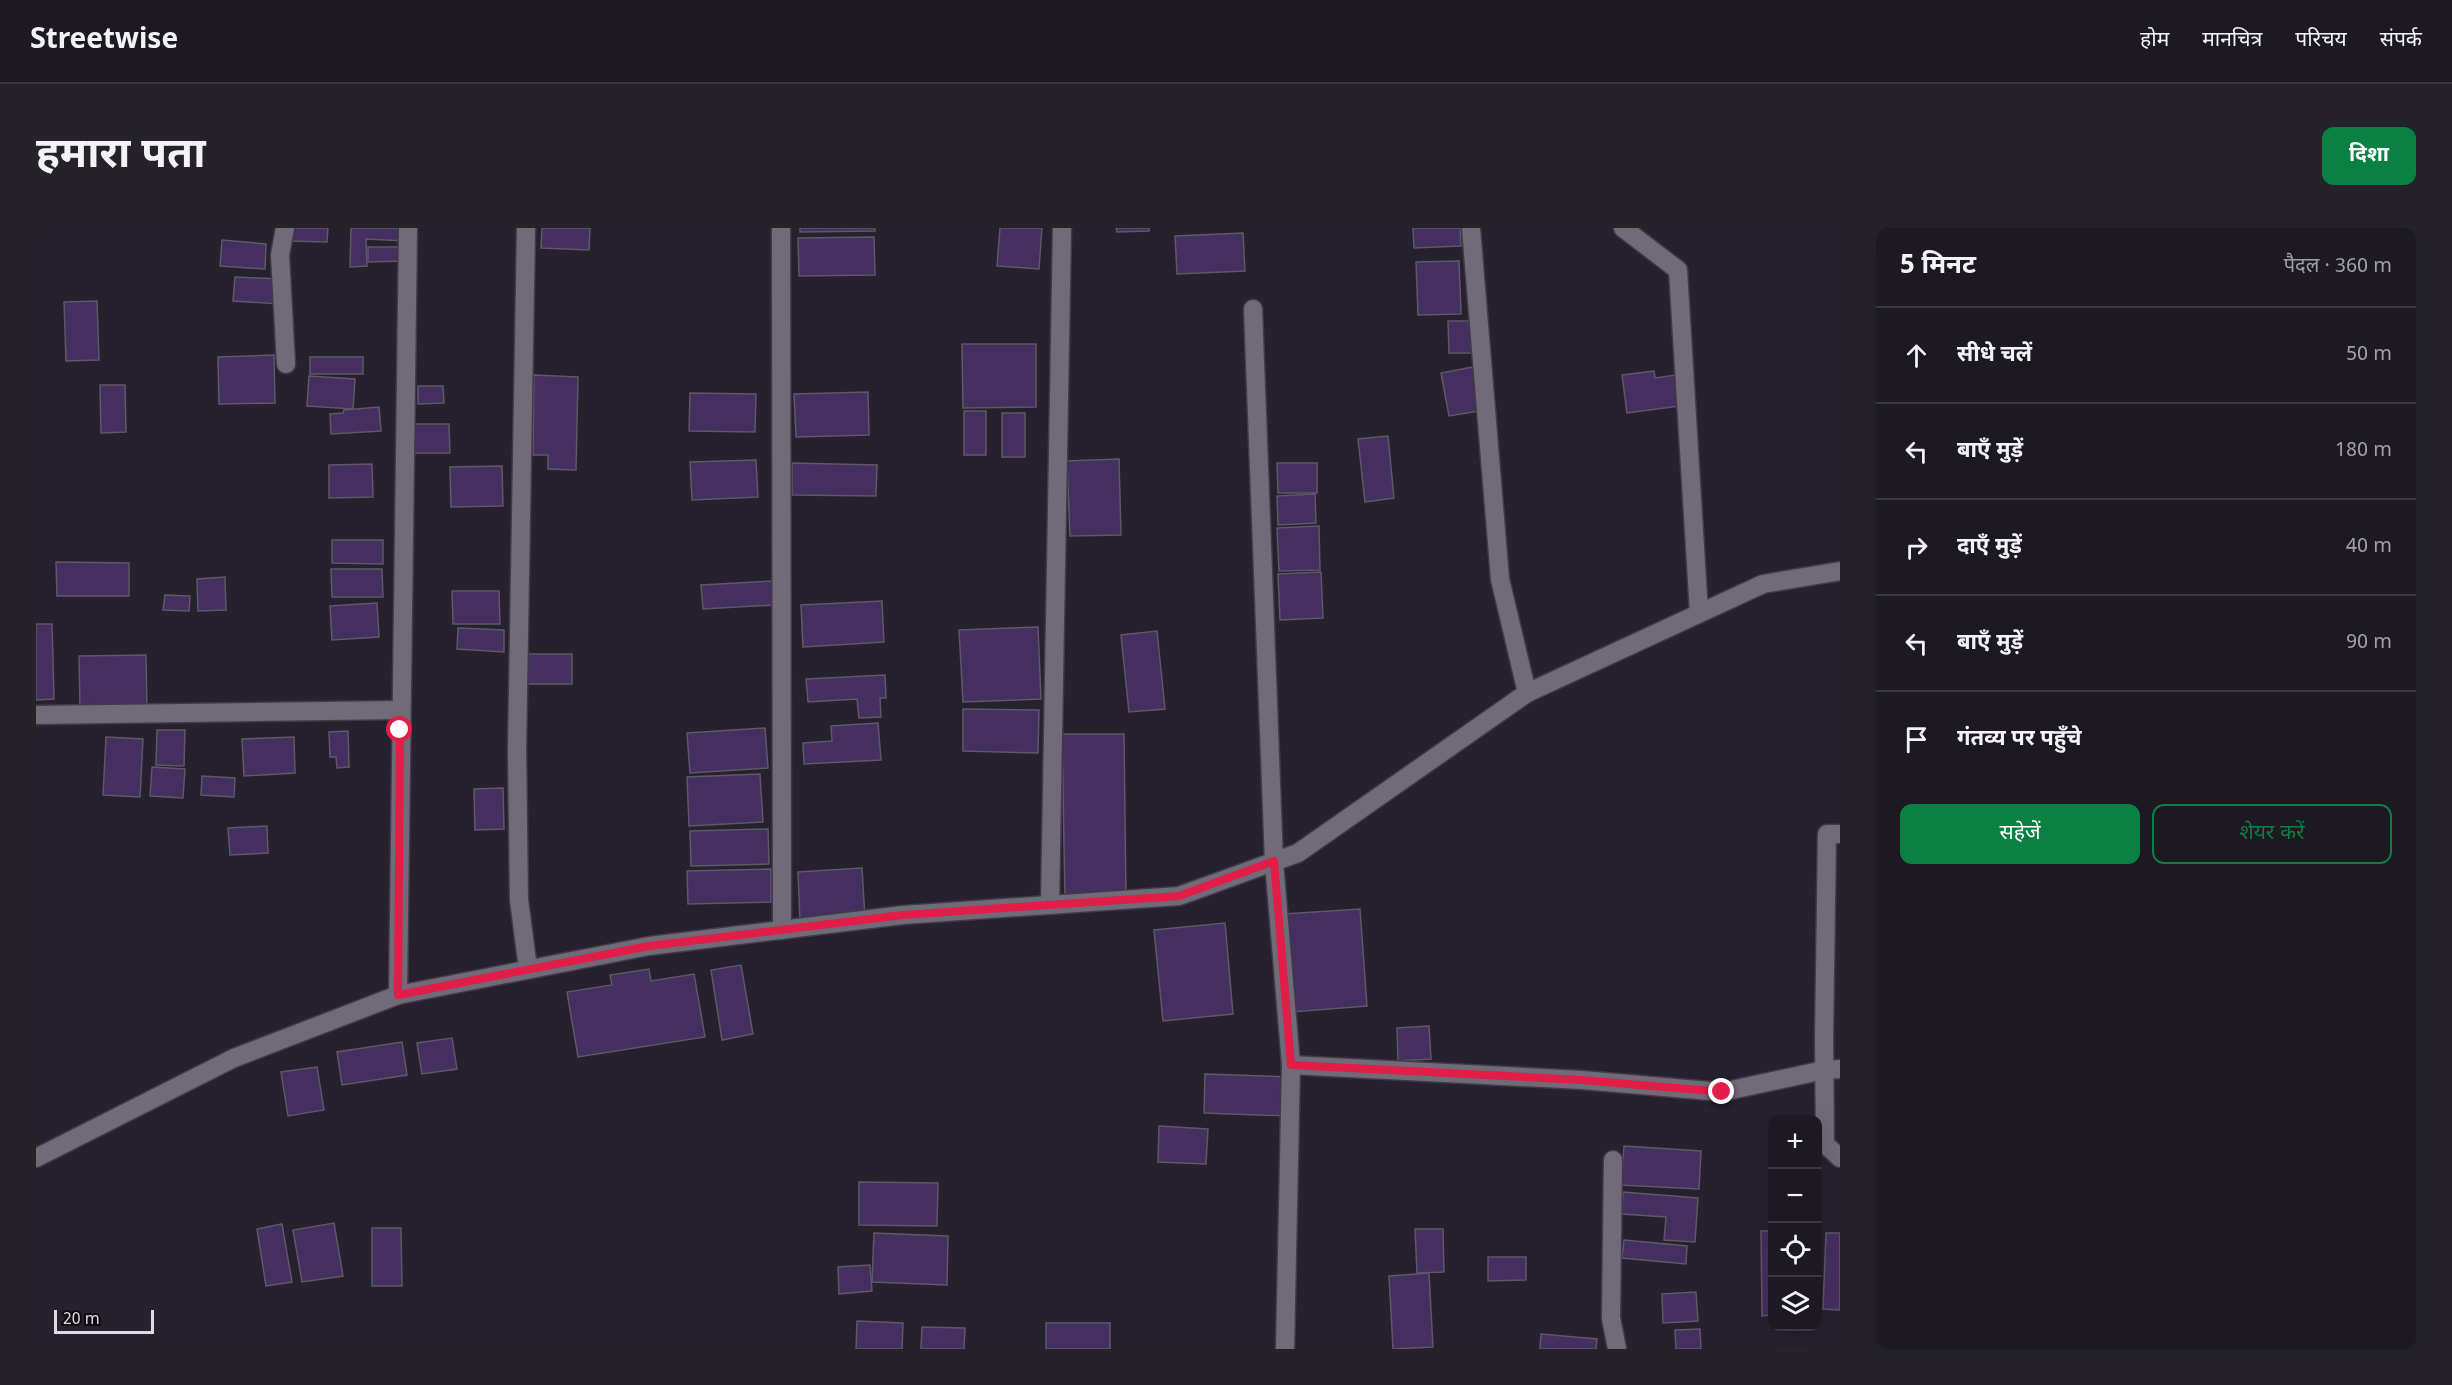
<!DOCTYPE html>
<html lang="hi">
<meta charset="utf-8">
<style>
body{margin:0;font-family:Georgia,"Noto Sans Devanagari",serif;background:#25222a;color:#f1f3f6}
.controls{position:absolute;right:18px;bottom:18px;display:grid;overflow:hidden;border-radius:12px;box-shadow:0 6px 24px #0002}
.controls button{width:54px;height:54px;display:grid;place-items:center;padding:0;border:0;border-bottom:2px solid #3a3840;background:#1c1922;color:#f1f3f6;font:30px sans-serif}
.scale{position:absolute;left:18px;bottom:15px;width:100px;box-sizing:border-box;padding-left:6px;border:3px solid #dddae2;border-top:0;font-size:16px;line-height:21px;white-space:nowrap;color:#dddae2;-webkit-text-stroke:4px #0e0b11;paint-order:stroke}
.stop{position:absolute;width:18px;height:18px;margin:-14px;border:4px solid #e11d48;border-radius:50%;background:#fff}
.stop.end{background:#e11d48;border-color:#fff;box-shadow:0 2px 6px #0008}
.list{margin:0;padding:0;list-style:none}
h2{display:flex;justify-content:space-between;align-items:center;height:78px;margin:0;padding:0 24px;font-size:26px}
h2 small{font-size:20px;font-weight:400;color:#a0a0a5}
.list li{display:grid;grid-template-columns:39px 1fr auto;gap:18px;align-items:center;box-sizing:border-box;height:96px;padding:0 24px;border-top:2px solid #3a3840}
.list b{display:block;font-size:22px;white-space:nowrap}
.list em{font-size:20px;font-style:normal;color:#a0a0a5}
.actions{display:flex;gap:12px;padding:18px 24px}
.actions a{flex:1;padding:14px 0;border:2px solid #0b8043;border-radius:12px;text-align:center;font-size:21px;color:#0b8043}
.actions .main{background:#0b8043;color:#fff}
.icon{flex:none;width:33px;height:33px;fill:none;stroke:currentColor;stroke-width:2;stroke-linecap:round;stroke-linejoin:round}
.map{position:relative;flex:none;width:1804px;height:1121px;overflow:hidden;border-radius:12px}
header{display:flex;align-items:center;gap:36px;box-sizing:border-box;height:84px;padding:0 30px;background:#1c1922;border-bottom:2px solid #3a3840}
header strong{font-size:28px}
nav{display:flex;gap:33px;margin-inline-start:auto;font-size:21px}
.intro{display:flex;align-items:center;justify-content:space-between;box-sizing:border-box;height:144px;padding:0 36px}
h1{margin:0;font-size:42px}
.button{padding:15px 27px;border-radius:12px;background:#0b8043;color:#fff;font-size:21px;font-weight:700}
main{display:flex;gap:36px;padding:0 36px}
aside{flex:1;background:#1c1922;border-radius:12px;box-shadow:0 6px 24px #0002}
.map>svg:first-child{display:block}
</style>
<header>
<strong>Streetwise</strong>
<nav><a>होम</a><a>मानचित्र</a><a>परिचय</a><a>संपर्क</a></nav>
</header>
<div class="intro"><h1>हमारा पता</h1><a class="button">दिशा</a></div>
<main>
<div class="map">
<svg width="1804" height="1121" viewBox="0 0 1804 1121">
<rect width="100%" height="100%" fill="#25212d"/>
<!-- building -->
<g fill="#452e60" stroke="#5e5867" stroke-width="1.5">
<path d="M254,0H292L291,14L253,13Z"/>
<path d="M315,0H370L369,13L330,11L331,38L314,39Z"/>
<path d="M506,0H554L553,22L505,20Z"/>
<path d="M764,0H839V3L764,4Z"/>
<path d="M964,0H1006L1003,41L961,38Z"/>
<path d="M1080,0H1113V3L1081,4Z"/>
<path d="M1377,0H1424L1425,18L1378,20Z"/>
<path d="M1207,5L1209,43L1141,46L1139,8Z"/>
<path d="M838,9L839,47L763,48L762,10Z"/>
<path d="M186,12L230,16L229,41L184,38Z"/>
<path d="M332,19H368L369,33L332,34Z"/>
<path d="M1423,33L1425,86L1382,87L1380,34Z"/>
<path d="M199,49L244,51L243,76L197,73Z"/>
<path d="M61,73L63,132L30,133L28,74Z"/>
<path d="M1412,93H1442L1443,125H1413Z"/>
<path d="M926,116H1000V179L927,180Z"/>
<path d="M238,127L239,175L183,176L182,129Z"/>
<rect x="274" y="129" width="53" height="17"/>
<path d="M1437,139L1444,183L1413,188L1405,145Z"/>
<path d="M1618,143L1619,150L1639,147L1643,178L1591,185L1586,147Z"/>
<path d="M498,147L542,149L540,242L512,241V227H497Z"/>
<path d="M273,148L319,151L317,181L271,178Z"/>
<path d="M64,157H89L90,204L65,205Z"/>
<path d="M382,158H407L408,175L382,176Z"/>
<path d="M832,164L833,207L760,209L758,166Z"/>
<path d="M654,165L720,166L719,204L653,203Z"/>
<path d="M343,179L345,203L295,206L294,186L307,185L308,182Z"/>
<rect x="928" y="183" width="22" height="44"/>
<rect x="966" y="185" width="23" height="44"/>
<path d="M370,196H413L414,225H370Z"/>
<path d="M1352,208L1358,270L1329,274L1322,211Z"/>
<path d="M1083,231L1085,307L1034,308L1031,233Z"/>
<path d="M720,232L722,269L656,272L654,234Z"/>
<path d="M756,235L841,237L840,268L756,267Z"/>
<path d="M1241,235H1281V265H1242Z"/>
<path d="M336,236L337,269L293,270V237Z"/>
<path d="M466,238L467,278L415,279L414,239Z"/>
<path d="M1279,266L1280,295L1242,297L1241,268Z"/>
<path d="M1283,298L1284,342L1243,343L1241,300Z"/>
<path d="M296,312H347V336L296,335Z"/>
<path d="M20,334L93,335V368H21Z"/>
<path d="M295,341H346L347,369H296Z"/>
<path d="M1285,344L1287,390L1244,392L1242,346Z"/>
<path d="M189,349L190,382L162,383L161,351Z"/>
<path d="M737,353L738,377L667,381L665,357Z"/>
<path d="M416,363H463L464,396H417Z"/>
<path d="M129,367L154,368L153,383L127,382Z"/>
<path d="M846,373L848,414L767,419L765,377Z"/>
<path d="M341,375L343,409L296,412L294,378Z"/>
<path d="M0,396H16L18,471L0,472Z"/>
<path d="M1002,399L1005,471L927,474L923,402Z"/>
<path d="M422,400L468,402V424L421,421Z"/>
<path d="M1121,403L1129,481L1093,484L1085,407Z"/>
<rect x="489" y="426" width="47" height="30"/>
<path d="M110,427L111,482L44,484L43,428Z"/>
<path d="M849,447L850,470H844L845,489L823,490L821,471L772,474L770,451Z"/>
<path d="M927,481L1003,482L1002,525L927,523Z"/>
<path d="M842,495L845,532L768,536L767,515L796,513L795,498Z"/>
<path d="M729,500L732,540L654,545L651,505Z"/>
<path d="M121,502H149L148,538L120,537Z"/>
<path d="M312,503L313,539L301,540L300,529H294L293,504Z"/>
<path d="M1026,506H1088L1090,672H1029Z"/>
<path d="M70,509L107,511L104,569L67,567Z"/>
<path d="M258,509L259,545L208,548L206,511Z"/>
<path d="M116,539L149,541L147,570L114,568Z"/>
<path d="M724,546L727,594L653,598L651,549Z"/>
<path d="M166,548L199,550L198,569L165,567Z"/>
<path d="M467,560L468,601L439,602L438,561Z"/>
<path d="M231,598L232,625L194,627L192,600Z"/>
<path d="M732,601L733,636L655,638L654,603Z"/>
<path d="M826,640L829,690L764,694L762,644Z"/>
<path d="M735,641V674L652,676L651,643Z"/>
<path d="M1324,681L1331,778L1255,784L1248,686Z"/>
<path d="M1189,695L1197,786L1127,793L1118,702Z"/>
<path d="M705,737L717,806L686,812L675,742Z"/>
<path d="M613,741L615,753L658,746L669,809L542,829L531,764L576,757L574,747Z"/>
<path d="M1393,798L1395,831L1362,833L1361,800Z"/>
<path d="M416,810L421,841L386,846L381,815Z"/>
<path d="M366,814L371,847L306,857L301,824Z"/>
<path d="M281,839L288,882L252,888L245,844Z"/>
<path d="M1169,846L1254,849L1253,888L1168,885Z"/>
<path d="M1123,898L1172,901L1170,936L1122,934Z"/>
<path d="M1588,918L1665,923L1663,961L1585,957Z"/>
<path d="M823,954L902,955L901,998L823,997Z"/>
<path d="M1587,964L1662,970L1659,1014L1628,1012L1630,989L1586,986Z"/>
<path d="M298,995L307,1048L266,1054L257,1002Z"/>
<path d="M246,996L256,1054L230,1058L221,1001Z"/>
<path d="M336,1000H365L366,1058H336Z"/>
<path d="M1379,1001H1407L1408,1044L1381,1045Z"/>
<path d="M1725,1003H1736V1087L1726,1088Z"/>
<path d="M838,1005L912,1008L911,1057L836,1054Z"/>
<path d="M1790,1005H1804V1082L1787,1081Z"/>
<path d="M1588,1012L1651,1018L1650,1036L1586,1030Z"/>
<path d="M1452,1029H1490V1052L1452,1053Z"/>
<path d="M834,1037L836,1063L803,1066L802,1039Z"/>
<path d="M1393,1045L1397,1119L1357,1121L1353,1048Z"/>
<path d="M1660,1064L1662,1093L1627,1095L1626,1066Z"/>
<path d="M821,1093L867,1095L866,1121H820Z"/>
<rect x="1010" y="1095" width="64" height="26"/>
<path d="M886,1099L929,1100L928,1121H885Z"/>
<path d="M1664,1101L1665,1121H1640L1639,1102Z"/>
<path d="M1505,1106L1561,1111L1560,1121H1504Z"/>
</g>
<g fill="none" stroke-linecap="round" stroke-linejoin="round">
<defs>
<g id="minor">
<path d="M249,0L244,27L250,136"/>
<path d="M490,0L481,521L483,672L492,741"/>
<path d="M745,0L746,702"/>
<path d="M1435,0L1464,351L1491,465"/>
<path d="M1587,0L1642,42L1663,385"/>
<path d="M1217,81L1238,634L1255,837L1249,1121"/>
<path d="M0,487L364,482"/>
<path d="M1804,606H1791L1788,811L1789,916L1804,930"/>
<path d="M1014,677L1026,0"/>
<path d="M362,767L372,0"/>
<path d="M1255,837L1546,852L1686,864L1788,842L1804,841"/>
<path d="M0,930L198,830L362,767L613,718L867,687L1143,668L1262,625L1491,465L1727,356L1804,343"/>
<path d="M1577,932L1575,1090L1581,1121"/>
</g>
</defs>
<!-- minor casing -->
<use href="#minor" stroke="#403c46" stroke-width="21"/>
<!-- minor -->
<use href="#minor" stroke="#706a79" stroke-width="18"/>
</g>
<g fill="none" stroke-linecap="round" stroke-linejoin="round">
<!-- route -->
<path stroke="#e11d48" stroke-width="8" d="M364,502L362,767L613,718L867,687L1143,668L1238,633L1255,837L1546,852L1686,864"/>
</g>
</svg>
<div class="controls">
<button>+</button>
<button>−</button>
<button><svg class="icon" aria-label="locate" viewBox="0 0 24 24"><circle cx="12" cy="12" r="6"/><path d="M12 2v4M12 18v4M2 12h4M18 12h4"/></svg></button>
<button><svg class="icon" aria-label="layers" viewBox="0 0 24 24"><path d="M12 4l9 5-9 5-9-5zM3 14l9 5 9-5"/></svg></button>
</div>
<div class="scale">20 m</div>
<div class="stop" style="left:364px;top:502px"></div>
<div class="stop end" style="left:1686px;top:864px"></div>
</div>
<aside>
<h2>5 मिनट<small>पैदल · 360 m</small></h2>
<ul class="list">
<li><svg class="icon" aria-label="ahead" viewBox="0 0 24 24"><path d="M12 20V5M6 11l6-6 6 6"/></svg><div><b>सीधे चलें</b></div><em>50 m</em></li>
<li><svg class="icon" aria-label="left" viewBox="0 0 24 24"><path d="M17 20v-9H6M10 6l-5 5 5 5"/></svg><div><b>बाएँ मुड़ें</b></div><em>180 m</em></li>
<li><svg class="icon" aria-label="right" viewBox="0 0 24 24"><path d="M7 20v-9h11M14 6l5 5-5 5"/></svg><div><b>दाएँ मुड़ें</b></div><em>40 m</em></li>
<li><svg class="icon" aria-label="left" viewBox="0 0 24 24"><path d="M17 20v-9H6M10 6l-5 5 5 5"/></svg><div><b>बाएँ मुड़ें</b></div><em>90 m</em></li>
<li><svg class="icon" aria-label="arrive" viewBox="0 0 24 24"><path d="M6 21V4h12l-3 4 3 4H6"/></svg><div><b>गंतव्य पर पहुँचे</b></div></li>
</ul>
<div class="actions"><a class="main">सहेजें</a><a>शेयर करें</a></div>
</aside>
</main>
